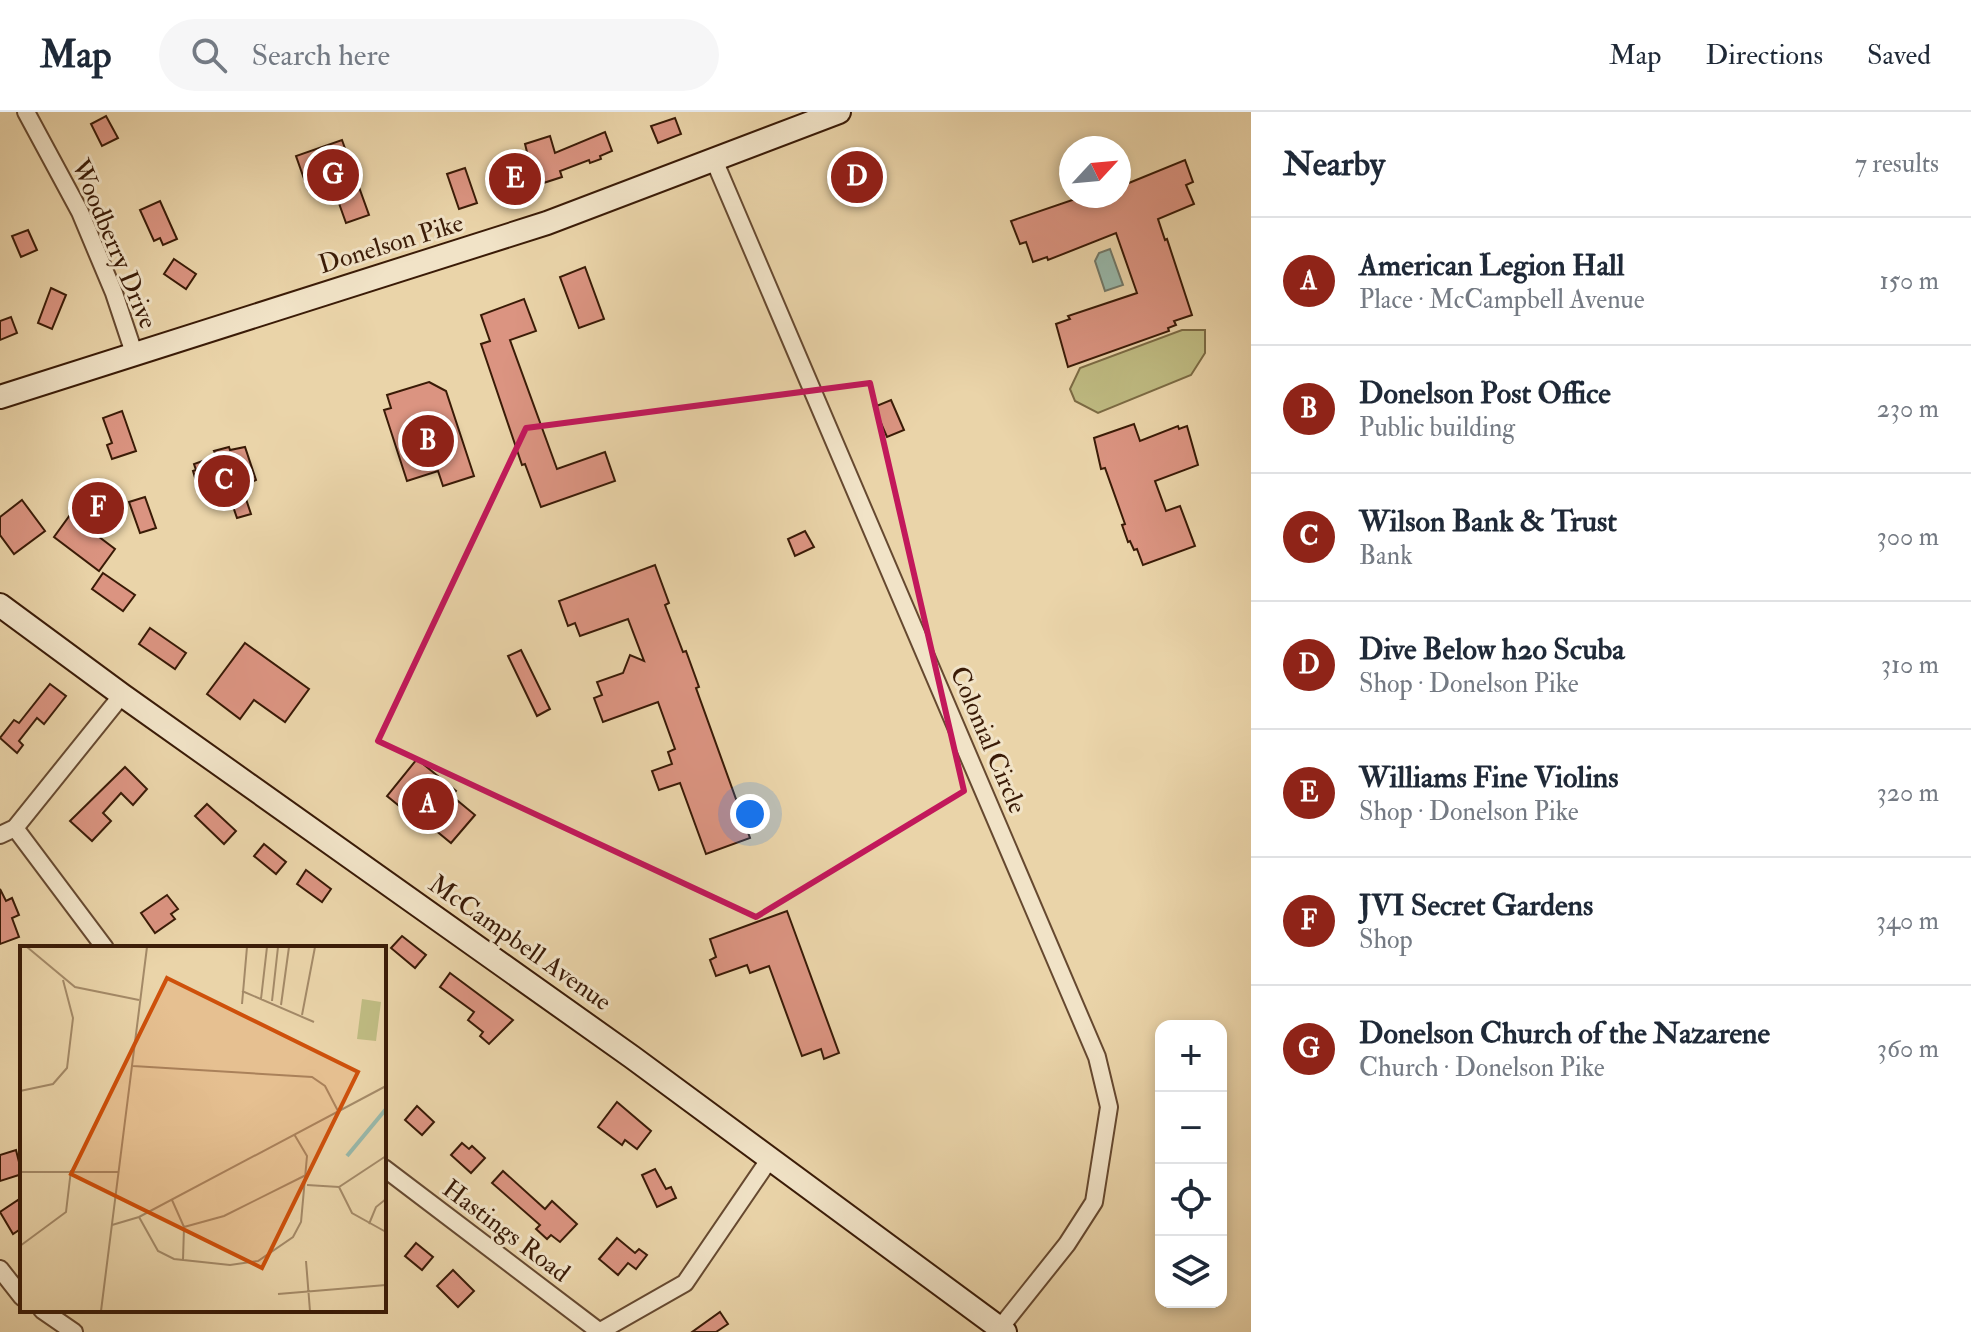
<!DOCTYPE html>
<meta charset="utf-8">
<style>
body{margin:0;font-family:"IM FELL Double Pica",serif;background:#f6f6f7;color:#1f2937}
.controls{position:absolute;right:24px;bottom:24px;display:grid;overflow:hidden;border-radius:16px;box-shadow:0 4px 12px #0003}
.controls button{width:72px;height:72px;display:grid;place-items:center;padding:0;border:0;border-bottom:2px solid #e0e1e3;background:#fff;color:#1f2937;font:40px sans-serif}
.compass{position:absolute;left:1059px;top:24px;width:72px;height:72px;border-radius:50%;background:#fff;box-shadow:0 4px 12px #0003;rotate:64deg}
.you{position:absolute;left:750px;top:702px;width:28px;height:28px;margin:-20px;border:6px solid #fff;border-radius:50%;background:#1a73e8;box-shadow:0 0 0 12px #1a73e833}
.badge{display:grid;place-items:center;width:52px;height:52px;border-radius:50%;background:#8f2418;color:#fff;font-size:26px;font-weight:700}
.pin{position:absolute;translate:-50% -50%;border:4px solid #fff;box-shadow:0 2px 8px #0006}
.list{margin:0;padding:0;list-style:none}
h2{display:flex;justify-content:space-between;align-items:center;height:104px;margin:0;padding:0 32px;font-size:34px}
h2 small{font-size:26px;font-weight:400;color:#747a83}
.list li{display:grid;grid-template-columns:52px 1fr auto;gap:24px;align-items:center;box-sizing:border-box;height:128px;padding:0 32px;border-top:2px solid #e0e1e3}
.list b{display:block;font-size:30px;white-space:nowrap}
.list p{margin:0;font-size:26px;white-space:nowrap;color:#747a83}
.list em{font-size:26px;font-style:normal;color:#747a83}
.icon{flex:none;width:44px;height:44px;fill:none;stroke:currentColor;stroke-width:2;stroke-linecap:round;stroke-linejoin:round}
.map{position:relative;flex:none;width:1251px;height:1220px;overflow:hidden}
header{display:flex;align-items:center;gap:48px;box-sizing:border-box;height:112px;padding:0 40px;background:#fff;border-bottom:2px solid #e0e1e3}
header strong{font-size:38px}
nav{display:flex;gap:44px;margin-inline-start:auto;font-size:28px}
.search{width:560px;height:72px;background:#f6f6f7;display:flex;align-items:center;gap:20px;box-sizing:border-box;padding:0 28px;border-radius:44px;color:#747a83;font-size:30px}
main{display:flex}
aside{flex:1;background:#fff}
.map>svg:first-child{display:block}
</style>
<header>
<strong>Map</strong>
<div class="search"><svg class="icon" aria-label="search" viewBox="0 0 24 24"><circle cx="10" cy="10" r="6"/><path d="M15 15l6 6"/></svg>Search here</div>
<nav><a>Map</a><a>Directions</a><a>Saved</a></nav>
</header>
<main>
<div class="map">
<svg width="1251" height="1220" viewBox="0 0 1251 1220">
<rect width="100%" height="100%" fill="#ead4a9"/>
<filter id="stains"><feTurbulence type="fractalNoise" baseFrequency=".0025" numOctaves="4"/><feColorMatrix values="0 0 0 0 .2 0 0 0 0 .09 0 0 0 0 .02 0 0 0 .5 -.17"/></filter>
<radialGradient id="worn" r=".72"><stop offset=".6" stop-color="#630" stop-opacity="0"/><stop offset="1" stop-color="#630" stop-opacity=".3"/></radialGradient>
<!-- green -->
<path fill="#bfbb82" stroke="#7c6b44" stroke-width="2" d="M1182,218H1205V241L1191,263L1098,301L1075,289L1070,277L1080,256Z"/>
<!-- water -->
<path fill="#98b8aa" stroke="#727969" stroke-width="2" d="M1110,137L1123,173L1105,179L1095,149L1099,141Z"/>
<!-- building -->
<g fill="#db9481" stroke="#3a1b07" stroke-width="2">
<path d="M106,4L118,26L102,34L91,12Z"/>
<path d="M675,6L681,22L658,31L651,14Z"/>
<path d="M605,20L612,39L600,44L601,47L590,51L589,48L560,59L562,65L506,83L499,60L515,56L512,48L522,45L521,41L527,40L525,32L550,24L555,41Z"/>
<path d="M342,28L369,103L346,111L336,83L330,85L327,79L316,83L314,76L308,78L296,44Z"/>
<path d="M874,45L880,60L870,66L875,79L857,86L852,73L845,76L841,66L846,64L842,53L861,46L863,49Z"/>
<path d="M1185,48L1193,70L1186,73L1194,92L1158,107L1165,128L1167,127L1192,203L1174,209L1176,213L1168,216L1169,219L1068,255L1056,212L1070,207L1068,204L1137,181L1116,121L1048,148L1047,145L1033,150L1026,130L1020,132L1011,109L1084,84H1119V75Z"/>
<path d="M465,56L477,91L459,97L447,62Z"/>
<path d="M160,89L177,127L163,133L160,126L154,129L140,98Z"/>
<path d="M28,118L37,138L21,145L12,124Z"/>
<path d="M174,147L196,162L186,177L164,162Z"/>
<path d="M585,155L604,207L579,216L560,165Z"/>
<path d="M51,176L66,183L52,217L38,211Z"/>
<path d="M524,187L536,219L510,228L557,357L605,340L615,369L541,395L525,352L522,353L481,232L490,229L481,203Z"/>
<path d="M11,205L17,221L0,228V209Z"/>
<path d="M429,270L446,279L474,364L443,374L438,359L407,369L384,298L391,296L387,283Z"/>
<path d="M891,288L904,318L887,325L874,295Z"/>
<path d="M122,299L136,339L112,347L107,333L112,331L103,306Z"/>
<path d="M1134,312L1140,329L1178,314L1179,317L1187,314L1198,353L1155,369L1166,399L1180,394L1195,434L1143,453L1137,437L1134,438L1130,429L1128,430L1122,413L1125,412L1105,356L1101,357L1094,326Z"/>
<path d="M229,335L230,338L245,335L256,368L242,375L251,402L237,406L228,380L205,385L203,378L199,379L193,359L196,358L194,352L211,346L216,343L214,339Z"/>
<path d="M106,384L113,400L91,409L84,392Z"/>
<path d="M145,385L156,416L140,421L129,390Z"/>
<path d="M22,388L45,419L14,442L0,423V405Z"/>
<path d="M70,403L115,437L99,459L54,425Z"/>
<path d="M805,419L814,435L795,444L788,427Z"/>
<path d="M655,453L669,491L665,493L683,540L686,539L699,575L696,576L750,726L706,742L680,671L659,678L652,659L672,652L668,640L675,637L658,590L603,610L594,586L602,583L597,570L623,561L630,543L644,549L628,507L580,524L575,511L568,514L559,489Z"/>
<path d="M103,461L135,483L123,499L92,477Z"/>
<path d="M150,516L186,541L175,557L139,532Z"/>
<path d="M245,531L309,577L285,610L254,588L240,607L207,582Z"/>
<path d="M521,538L550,597L537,604L508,544Z"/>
<path d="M50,572L66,584L44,612L37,606L19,629L23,633L17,641L0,626L14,608L19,611Z"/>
<path d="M417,647L456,679L452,684L475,703L451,731L412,699L409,702L387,684Z"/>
<path d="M125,655L147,677L133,693L121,681L103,701L111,709L92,729L70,709Z"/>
<path d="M207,692L236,719L224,732L195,704Z"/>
<path d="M264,732L286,750L276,762L254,744Z"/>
<path d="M306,758L331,777L322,790L297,772Z"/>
<path d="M0,777L6,789L12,786L19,803L12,806L19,825L0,832Z"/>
<path d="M167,783L178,797L171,802L175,807L155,821L141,801Z"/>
<path d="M787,799L839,941L824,947L821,937L802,944L769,854L750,861L747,853L716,864L710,848L716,845L710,827Z"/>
<path d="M402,824L426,843L415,856L391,836Z"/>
<path d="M450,861L513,908L489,932L480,924L483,920L468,908L474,900L440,875Z"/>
<path d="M617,990L651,1019L637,1037L625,1028L622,1033L598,1015Z"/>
<path d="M417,994L434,1010L422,1023L405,1008Z"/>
<path d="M462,1031L469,1037L472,1034L485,1046L471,1061L451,1043Z"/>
<path d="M16,1038L22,1062L0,1069V1043Z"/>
<path d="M655,1057L666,1077L671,1075L676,1086L657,1095L642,1063Z"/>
<path d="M503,1059L545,1097L552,1089L577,1112L560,1130L551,1123L547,1127L536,1117L540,1113L492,1071Z"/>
<path d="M18,1088L22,1095V1116L13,1122L0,1100Z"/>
<path d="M617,1126L635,1141L639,1137L647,1143L636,1157L628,1151L618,1163L599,1147Z"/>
<path d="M416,1131L433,1145L422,1158L405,1144Z"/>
<path d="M453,1158L474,1179L458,1195L437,1174Z"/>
<path d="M720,1200L728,1212L716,1220H692Z"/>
</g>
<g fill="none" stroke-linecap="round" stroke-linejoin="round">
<defs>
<g id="street">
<path d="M26,0L80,100L114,181L134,241"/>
<path d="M714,48L1097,945L1109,995L1094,1090L1067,1132L1000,1216"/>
<path d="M15,716L105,836"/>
<path d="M0,723L15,716L122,583"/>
<path d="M384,1056L600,1220"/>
<path d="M0,1157L22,1185"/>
<path d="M42,1198L74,1220"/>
<path d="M599,1220L685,1171L771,1045"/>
</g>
<g id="secondary">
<path d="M0,285L547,111L839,0"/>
<path d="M0,493L122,583L632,945L1005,1220"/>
</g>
</defs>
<!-- street casing -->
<use href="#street" stroke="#664930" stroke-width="20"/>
<!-- secondary casing -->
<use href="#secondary" stroke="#3a1b07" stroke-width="26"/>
<!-- street -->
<use href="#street" stroke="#f1e3c7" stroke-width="16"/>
<!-- secondary -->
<use href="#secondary" stroke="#f1e3c7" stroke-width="22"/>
</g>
<!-- marked area -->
<path fill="none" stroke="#c2185b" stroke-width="6" stroke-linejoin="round" d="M870,271L964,679L756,805L378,629L526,316Z"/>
<g text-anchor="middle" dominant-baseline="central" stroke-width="6" stroke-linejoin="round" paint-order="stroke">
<!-- street labels -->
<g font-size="26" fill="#3a1b07" stroke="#f1e3c7">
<text transform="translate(114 132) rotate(67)">Woodberry Drive</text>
<text transform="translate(391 132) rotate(-17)">Donelson Pike</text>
<text transform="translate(988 628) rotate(67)">Colonial Circle</text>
<text transform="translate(520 831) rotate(35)">McCampbell Avenue</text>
<text transform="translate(506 1119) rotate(37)">Hastings Road</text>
</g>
</g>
<!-- overview -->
<g transform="translate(20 834)">
<rect width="366" height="366" fill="#ead4a9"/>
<path d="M342,53L361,56L356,95L337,93Z" fill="#bfbb82"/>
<path fill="none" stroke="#98b8aa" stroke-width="4" d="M327,210L366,163"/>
<path fill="none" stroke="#a48a68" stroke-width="2" d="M7,1L55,41L119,54M222,45L294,76M241,53L247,1M252,55L258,1M222,58L227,1M261,59L269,1M282,69L295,1M113,120L292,131L305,140L318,165M0,145L33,138L47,122L53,72L43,34M0,226H99M287,239L319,241L366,210M319,241L332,267L366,286M152,254L164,281L163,314M119,271L138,305L154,313L210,319L238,315L273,291L281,276L287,210L274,188M349,278L356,261L366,253M92,279L119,271L366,140M164,281L204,270L288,228M0,300L46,266L51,224M286,315L290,365M258,348L366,339M81,365L127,1"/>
<path fill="#ce500b" fill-opacity="0.15" stroke="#ce500b" stroke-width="4" d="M147,32L338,126L242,322L51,228Z"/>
<rect width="366" height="366" fill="none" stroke="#3a1b07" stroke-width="4"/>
</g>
<rect width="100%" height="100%" filter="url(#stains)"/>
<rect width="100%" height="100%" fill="url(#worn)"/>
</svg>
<div class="controls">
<button>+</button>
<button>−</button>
<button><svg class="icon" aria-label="locate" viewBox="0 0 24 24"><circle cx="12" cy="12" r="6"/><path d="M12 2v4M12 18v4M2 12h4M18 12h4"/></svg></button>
<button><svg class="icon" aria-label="layers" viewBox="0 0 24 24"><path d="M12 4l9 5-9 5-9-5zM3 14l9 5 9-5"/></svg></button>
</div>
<svg class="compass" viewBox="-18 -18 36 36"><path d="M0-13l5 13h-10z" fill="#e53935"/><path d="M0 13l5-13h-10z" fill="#747a83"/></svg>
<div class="you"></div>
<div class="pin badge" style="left:428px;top:692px">A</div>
<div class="pin badge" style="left:428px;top:329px">B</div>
<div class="pin badge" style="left:224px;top:369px">C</div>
<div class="pin badge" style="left:857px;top:65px">D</div>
<div class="pin badge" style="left:515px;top:67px">E</div>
<div class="pin badge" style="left:98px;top:396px">F</div>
<div class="pin badge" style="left:333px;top:63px">G</div>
</div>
<aside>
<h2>Nearby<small>7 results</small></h2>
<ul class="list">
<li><span class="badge">A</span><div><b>American Legion Hall</b><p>Place · McCampbell Avenue</p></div><em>150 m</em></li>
<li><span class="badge">B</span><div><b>Donelson Post Office</b><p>Public building</p></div><em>230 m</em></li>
<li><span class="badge">C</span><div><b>Wilson Bank &amp; Trust</b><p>Bank</p></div><em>300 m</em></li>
<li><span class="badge">D</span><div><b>Dive Below h2o Scuba</b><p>Shop · Donelson Pike</p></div><em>310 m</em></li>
<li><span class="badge">E</span><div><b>Williams Fine Violins</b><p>Shop · Donelson Pike</p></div><em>320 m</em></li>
<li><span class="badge">F</span><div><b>JVI Secret Gardens</b><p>Shop</p></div><em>340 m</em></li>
<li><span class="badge">G</span><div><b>Donelson Church of the Nazarene</b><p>Church · Donelson Pike</p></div><em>360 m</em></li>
</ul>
</aside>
</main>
